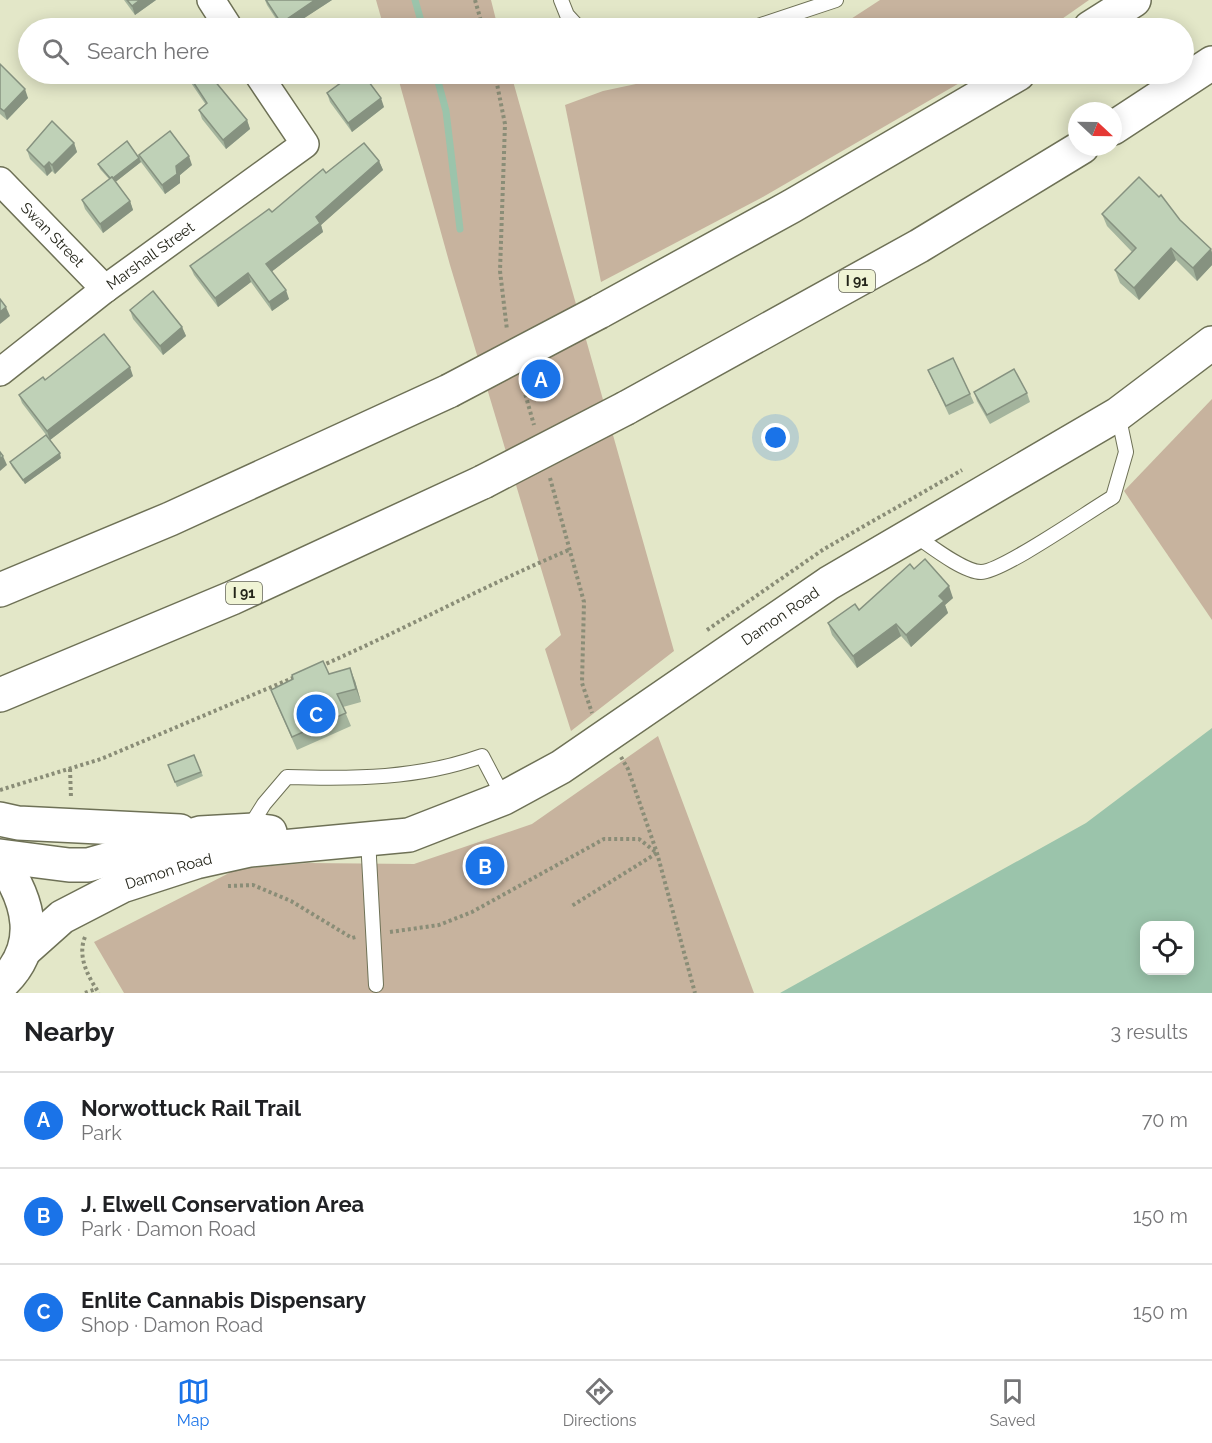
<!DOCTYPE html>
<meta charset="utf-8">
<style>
body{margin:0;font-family:Raleway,sans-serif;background:#f6f6f6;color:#202124}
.controls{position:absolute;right:18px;bottom:18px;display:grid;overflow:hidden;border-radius:12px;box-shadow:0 3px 15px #0003}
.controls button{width:54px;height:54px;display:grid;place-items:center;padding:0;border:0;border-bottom:2px solid #e0e0e0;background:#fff;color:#202124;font:30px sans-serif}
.compass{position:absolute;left:1068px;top:102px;width:54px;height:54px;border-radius:50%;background:#fff;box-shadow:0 3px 15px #0003;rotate:112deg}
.you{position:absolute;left:776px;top:438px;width:21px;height:21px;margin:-15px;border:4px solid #fff;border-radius:50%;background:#1a73e8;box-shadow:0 0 0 9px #1a73e833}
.badge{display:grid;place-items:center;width:39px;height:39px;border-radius:50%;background:#1a73e8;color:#fff;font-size:20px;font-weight:700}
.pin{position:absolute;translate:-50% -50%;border:3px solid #fff;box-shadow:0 2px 6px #0006}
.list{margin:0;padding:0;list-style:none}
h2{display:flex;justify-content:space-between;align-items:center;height:78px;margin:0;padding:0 24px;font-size:26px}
h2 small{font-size:20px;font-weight:400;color:#757577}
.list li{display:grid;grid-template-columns:39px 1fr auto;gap:18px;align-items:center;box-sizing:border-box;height:96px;padding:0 24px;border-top:2px solid #e0e0e0}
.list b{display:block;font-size:22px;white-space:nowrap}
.list p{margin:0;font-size:20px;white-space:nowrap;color:#757577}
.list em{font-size:20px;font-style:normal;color:#757577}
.icon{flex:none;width:33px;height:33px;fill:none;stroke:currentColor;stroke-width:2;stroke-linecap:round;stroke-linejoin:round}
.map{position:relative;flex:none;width:1212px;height:993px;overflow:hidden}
.search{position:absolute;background:#fff;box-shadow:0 3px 15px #0003;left:18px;right:18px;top:18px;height:66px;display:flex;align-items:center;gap:15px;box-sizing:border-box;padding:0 21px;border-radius:33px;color:#757577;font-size:22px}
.sheet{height:366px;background:#fff}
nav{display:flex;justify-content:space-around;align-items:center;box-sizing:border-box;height:84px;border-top:2px solid #e0e0e0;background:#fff;font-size:16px;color:#757577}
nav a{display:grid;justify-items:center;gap:3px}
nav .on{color:#1a73e8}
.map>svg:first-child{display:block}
</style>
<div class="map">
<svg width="1212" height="993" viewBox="0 0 1212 993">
<rect width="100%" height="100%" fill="#e3e7c8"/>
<!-- green -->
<g fill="#c7b39e">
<path d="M376,0H491L498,28H384Z"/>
<path d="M880,0H1089L1049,28H837Z"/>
<path d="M397,74H511L674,651L571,731L545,649L561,635L450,265Z"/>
<path d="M683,74H975L761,198L601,282L565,105L603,91Z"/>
<path d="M1212,399V620L1124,491Z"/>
<path d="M658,736L754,993H124L94,942L237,869L307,863L414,864L532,824Z"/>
</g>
<!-- water -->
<path fill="#9bc4ab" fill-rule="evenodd" d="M1212,728V993H780L1086,823ZM1144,926H1190V970H1144Z"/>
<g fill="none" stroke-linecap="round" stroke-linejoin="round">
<!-- stream -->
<g stroke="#9bc4ab" stroke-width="7">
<path d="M415,0L423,28"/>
<path d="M436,74L446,111L460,229"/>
</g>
<defs>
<g id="lane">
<path d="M561,0L567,15L579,28"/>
<path d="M752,28L836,0"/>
<path d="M913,534C928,544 963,572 981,572C1002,572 1089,511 1113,497L1126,452L1118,414"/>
<path d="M249,828L264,804L287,777C354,779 418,779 482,756L504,798"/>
<path d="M368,839L376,985"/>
</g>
<g id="street">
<path d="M211,0L229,28"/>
<path id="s1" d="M0,181L105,289"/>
<path id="s2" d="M0,372L105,289L305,144L258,74"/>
</g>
<g id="primary">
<path d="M0,819L18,823L180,831"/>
<path d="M0,856L69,865H88L200,833L254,830L270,832"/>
<path id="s3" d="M25,950L62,917L122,886L196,862L250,850L409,835L504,798L561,767L829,583L1118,414L1212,343"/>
</g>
<g id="highway">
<path d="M1090,28L1134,0"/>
<path d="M1113,128L1212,63"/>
<path d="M599,312L792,206L1018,74"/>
<path d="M626,408L919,246L1082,147"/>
<path d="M0,590L170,519L449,391"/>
<path d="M0,695L232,598L483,482"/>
<path d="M0,859C30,901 42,947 0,985"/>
</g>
</defs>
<!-- lane casing -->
<use href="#lane" stroke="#6e7156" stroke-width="16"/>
<!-- street casing -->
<use href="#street" stroke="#6e7156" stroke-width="30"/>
<!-- primary casing -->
<use href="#primary" stroke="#6e7156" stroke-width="36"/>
<!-- highway casing -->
<use href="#highway" stroke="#6e7156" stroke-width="36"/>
<!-- path -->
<g stroke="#8a8d77" stroke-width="4" stroke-dasharray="3 3" stroke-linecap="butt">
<path d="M475,0L483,28"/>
<path d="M495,74L505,124L500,271L507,330"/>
<path d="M522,383L534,425"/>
<path d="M550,478L584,602L582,683L592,713"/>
<path d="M707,630L824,549L962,470"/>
<path d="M321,666C405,629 486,585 571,549"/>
<path d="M621,757L628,769L657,853L695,993"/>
<path d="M70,769L71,798"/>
<path d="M0,790L101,759L295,677"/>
<path d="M228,886L253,885L291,901L352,938L356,937"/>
<path d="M390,932L439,925L472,912L604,839H639L657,853L570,907"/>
<path d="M85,937C77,956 88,977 99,993"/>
<path d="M85,993L96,989"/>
</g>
<!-- lane -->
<use href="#lane" stroke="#fff" stroke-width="14"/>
<!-- street -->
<use href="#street" stroke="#fff" stroke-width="27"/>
<!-- primary -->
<use href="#primary" stroke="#fff" stroke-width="33"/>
<!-- highway -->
<use href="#highway" stroke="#fff" stroke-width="33"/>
<defs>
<g id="highway-bridge">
<path d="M449,391L599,312"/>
<path d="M483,482L626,408"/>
</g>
</defs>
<!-- highway-bridge casing -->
<use href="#highway-bridge" stroke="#6e7156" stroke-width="36" stroke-linecap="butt"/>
<!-- highway-bridge -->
<use href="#highway-bridge" stroke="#fff" stroke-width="33"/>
</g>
<!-- wall -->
<g fill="#a4b49d">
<path d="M124,0H156L135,15Z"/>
<path d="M265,0H332L289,28H282L267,5Z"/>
<path d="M0,64L28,98L7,120L0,114Z"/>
<path d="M185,74H209L247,120L250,129L226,149L202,119L199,110L206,105Z"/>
<path d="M327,93L384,107L352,132L330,102Z"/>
<path d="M74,143L77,152L55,174L52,171L47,176L30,159L27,150Z"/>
<path d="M139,155L192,165L180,175V183L165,194L141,162L115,182L130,201L133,210L103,233L85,209L82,200L109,179L100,169L98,164Z"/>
<path d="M379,161L383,170L321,225L323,232L272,271L289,299L272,311L251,282L218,307L194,275L190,266L272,212L326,173Z"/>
<path d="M1102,214L1180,220L1211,249L1212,253V265L1197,281L1176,260L1139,300L1120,283L1115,270L1132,252L1107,226Z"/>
<path d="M130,310L182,327L186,336L163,355L133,319Z"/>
<path d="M928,370L970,394L974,403L949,415L932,379Z"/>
<path d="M133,376L50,440L22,403L19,395L45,380Z"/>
<path d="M974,392L1027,393L1030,402L990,424L977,401Z"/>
<path d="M61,458L25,484L12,467L10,462Z"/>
<path d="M914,569L953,598L945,605L948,613L911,647L901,636L857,668L832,635L828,623L859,610Z"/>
<path d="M329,674L355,681L361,702L343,707L351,726L297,750L276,703L271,690Z"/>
<path d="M194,755L203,776L177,787L168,765Z"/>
</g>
<!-- shaded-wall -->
<g fill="#869280">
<path d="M140,0H156L135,15L132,6Z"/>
<path d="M315,0H332L289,28H283L281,23Z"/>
<path d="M25,89L28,98L7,120L4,111Z"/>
<path d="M381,98L384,107L352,132L348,123Z"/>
<path d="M247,120L250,129L226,149L223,140Z"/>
<path d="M74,143L77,152L55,174L52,165Z"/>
<path d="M189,156L192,165L180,175V183L165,194L162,185L176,166Z"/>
<path d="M139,158L141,162L113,184L111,179Z"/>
<path d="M379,161L383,170L321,225L323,232L270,273L266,264L316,217Z"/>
<path d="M49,162L52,171L47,176L44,167Z"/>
<path d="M130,201L133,210L103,233L100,224Z"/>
<path d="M1171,248L1176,260L1139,300L1134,288Z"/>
<path d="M1211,249L1212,253V265L1197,281L1193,268Z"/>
<path d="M248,273L251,282L218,307L215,298Z"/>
<path d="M286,290L289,299L272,311L269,302Z"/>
<path d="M6,307L10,316L0,324V312Z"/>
<path d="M182,327L186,336L163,355L160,346Z"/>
<path d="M130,367L133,376L50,440L47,431Z"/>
<path d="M60,453L61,458L25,484L23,480Z"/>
<path d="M3,456L7,465L0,471V459Z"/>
<path d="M949,586L953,598L945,605L948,613L911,647L906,635L939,596Z"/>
<path d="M896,624L901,636L857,668L853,656Z"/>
<path d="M350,668L355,681L361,702L356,689Z"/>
</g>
<!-- building -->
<g fill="#bfd1b7" stroke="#869280" stroke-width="1.5">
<path d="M127,0H140L132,6Z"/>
<path d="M266,0H315L281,23Z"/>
<path d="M0,64L25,89L4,111L0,108Z"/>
<path d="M188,74H209L247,120L223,140L199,110L207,103Z"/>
<path d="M353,74H363L381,98L348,123L327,93Z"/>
<path d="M52,121L74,143L52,165L49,162L44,167L27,150Z"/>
<path d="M170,131L189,156L176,166L177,174L162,185L139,155Z"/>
<path d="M127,141L139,158L113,178L112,177L110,178L98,164Z"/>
<path d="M364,143L379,161L316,217L320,223L266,264L286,290L269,302L248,273L215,298L190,266L269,209L272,212L323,169L326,173Z"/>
<path d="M112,177L130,201L100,224L82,200Z"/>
<path d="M1139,177L1159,197L1161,195L1180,220L1211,249L1193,268L1171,248L1134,288L1115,270L1136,248L1102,214Z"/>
<path d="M153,291L182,327L160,346L130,310Z"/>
<path d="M0,299L6,307L0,312Z"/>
<path d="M104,334L130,367L47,431L19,395L43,377L45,380Z"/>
<path d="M953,358L970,394L946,406L928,370Z"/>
<path d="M1014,369L1027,393L987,415L974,392Z"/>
<path d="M46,435L60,453L23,480L10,462Z"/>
<path d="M0,452L3,456L0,459Z"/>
<path d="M925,559L949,586L939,596L944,601L906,635L896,624L853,656L828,623L855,604L859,610L910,564L914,569Z"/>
<path d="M323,661L329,674L350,668L356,689L337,694L346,713L292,737L271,690L293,679L292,675Z"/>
<path d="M194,755L201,772L175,782L168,765Z"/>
</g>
<g text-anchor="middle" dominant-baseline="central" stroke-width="5" stroke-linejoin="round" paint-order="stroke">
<!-- shield labels -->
<g fill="#f0f4d5" stroke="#616352" stroke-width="1.5">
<rect x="839" y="270" width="36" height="22" rx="4.5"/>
<rect x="226" y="582" width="36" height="22" rx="4.5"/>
</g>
<g font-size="14" font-weight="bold" fill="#24251a">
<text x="857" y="281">I 91</text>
<text x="244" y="593">I 91</text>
</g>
<!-- street labels -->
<g font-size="15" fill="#24251a" stroke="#f0f4d5">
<text stroke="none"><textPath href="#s1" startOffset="75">Swan Street</textPath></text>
<text stroke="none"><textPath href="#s2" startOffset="190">Marshall Street</textPath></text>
<text stroke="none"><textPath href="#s3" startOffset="843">Damon Road</textPath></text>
<text stroke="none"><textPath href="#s3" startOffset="166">Damon Road</textPath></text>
</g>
</g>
</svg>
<div class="controls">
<button><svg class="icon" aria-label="locate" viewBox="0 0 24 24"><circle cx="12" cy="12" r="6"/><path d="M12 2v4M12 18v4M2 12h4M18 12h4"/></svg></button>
</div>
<svg class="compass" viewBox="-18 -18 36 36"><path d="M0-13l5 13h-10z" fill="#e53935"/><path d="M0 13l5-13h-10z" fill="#757577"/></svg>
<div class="you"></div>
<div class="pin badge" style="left:541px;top:379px">A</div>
<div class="pin badge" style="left:485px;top:866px">B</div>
<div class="pin badge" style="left:316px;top:714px">C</div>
<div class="search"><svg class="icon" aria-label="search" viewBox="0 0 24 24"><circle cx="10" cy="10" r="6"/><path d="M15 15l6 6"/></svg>Search here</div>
</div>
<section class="sheet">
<h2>Nearby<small>3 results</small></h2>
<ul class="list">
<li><span class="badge">A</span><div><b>Norwottuck Rail Trail</b><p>Park</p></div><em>70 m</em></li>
<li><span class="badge">B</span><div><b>J. Elwell Conservation Area</b><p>Park · Damon Road</p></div><em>150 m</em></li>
<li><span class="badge">C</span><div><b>Enlite Cannabis Dispensary</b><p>Shop · Damon Road</p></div><em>150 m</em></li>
</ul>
</section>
<nav>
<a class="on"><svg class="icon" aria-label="map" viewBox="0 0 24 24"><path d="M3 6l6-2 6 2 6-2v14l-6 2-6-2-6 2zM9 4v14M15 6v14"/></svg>Map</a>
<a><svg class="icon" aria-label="directions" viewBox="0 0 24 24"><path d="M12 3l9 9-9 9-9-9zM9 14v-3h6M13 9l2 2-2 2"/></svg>Directions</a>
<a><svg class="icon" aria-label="saved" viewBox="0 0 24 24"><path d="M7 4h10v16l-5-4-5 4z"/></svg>Saved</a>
</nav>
